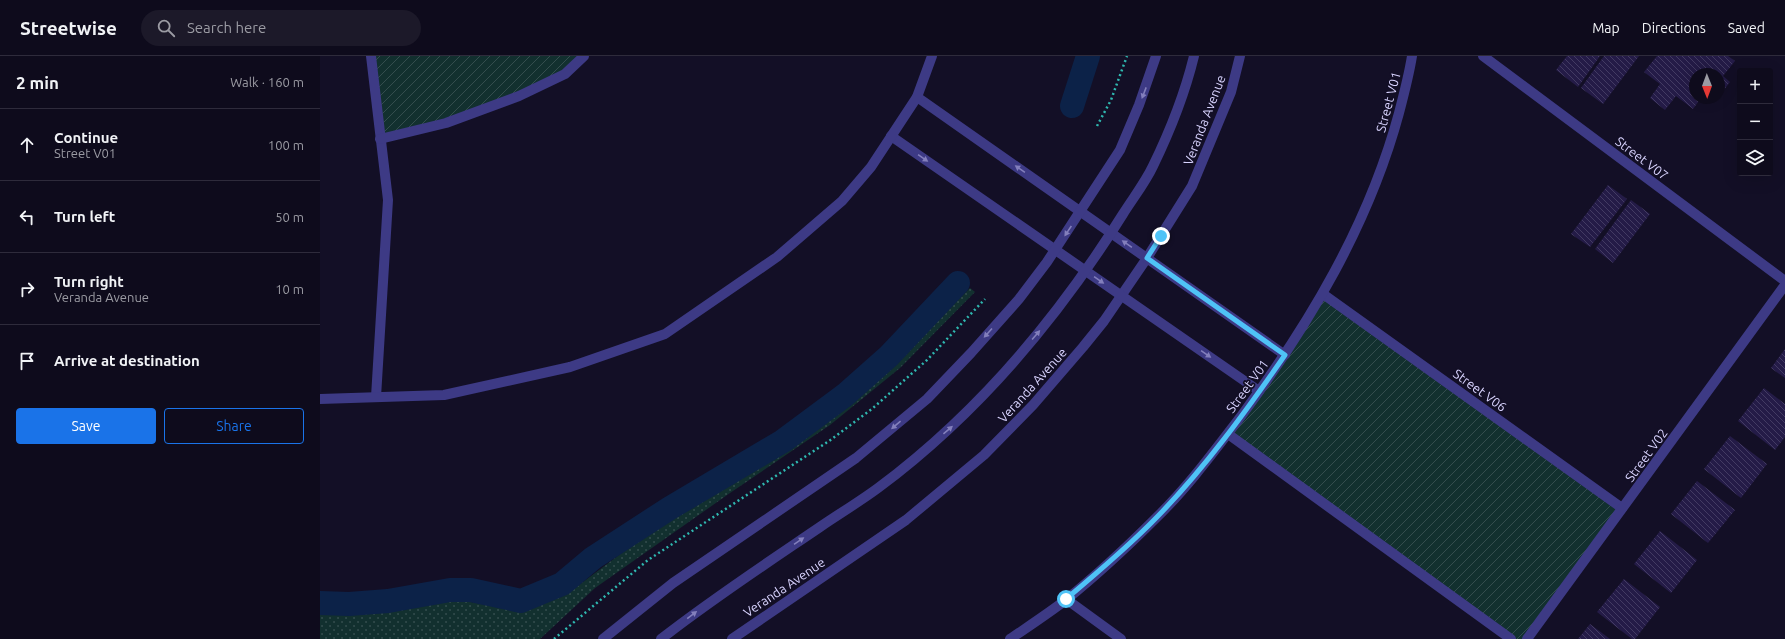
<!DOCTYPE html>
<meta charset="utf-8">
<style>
body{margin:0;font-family:Ubuntu,sans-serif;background:#1c1929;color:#f1f3f6}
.controls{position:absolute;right:12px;top:12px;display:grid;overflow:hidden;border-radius:4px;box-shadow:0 4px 16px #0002}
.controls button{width:36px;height:36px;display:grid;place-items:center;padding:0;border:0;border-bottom:1px solid #2e2b3b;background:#0e0b1c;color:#f1f3f6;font:20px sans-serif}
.compass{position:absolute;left:1369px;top:12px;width:36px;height:36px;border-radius:50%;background:#0e0b1c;box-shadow:0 4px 16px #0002;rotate:179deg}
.stop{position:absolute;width:12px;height:12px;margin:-9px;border:3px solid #4fc3f7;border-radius:50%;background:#fff}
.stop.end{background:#4fc3f7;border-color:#fff;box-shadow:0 1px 4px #0008}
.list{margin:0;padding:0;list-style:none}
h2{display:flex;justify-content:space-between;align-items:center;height:52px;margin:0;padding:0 16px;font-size:17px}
h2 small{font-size:13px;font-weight:400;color:#9b9ba3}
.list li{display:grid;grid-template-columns:26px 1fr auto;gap:12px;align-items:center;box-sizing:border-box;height:72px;padding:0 16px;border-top:1px solid #2e2b3b}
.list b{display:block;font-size:15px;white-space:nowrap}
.list p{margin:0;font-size:13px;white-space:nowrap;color:#9b9ba3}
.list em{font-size:13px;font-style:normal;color:#9b9ba3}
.actions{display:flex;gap:8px;padding:12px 16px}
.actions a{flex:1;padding:9px 0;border:1px solid #1a73e8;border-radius:4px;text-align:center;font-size:14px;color:#1a73e8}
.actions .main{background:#1a73e8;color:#fff}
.icon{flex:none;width:22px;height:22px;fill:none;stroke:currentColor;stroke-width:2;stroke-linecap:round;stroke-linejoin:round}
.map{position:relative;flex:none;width:1465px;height:583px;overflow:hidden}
header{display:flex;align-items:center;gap:24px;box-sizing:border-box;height:56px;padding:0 20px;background:#0e0b1c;border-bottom:1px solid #2e2b3b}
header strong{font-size:19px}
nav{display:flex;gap:22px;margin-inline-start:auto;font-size:14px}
.search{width:280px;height:36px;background:#1c1929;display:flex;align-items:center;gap:10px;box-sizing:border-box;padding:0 14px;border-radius:22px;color:#9b9ba3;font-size:15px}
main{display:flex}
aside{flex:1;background:#0e0b1c}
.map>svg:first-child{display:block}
</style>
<header>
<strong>Streetwise</strong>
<div class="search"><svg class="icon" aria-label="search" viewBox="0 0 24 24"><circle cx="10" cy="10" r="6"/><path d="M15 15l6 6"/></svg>Search here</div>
<nav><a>Map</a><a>Directions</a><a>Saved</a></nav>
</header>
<main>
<aside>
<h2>2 min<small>Walk · 160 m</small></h2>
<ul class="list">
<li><svg class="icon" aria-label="ahead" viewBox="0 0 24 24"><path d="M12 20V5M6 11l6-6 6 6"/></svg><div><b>Continue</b><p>Street V01</p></div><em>100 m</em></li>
<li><svg class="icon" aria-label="left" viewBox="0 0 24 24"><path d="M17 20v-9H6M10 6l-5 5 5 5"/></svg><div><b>Turn left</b></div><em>50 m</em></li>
<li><svg class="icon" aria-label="right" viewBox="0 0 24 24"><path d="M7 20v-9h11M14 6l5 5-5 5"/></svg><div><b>Turn right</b><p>Veranda Avenue</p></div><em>10 m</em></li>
<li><svg class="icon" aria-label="arrive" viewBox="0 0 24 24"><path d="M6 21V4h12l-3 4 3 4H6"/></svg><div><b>Arrive at destination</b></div></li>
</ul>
<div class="actions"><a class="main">Save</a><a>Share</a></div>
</aside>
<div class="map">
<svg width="1465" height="583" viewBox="0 0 1465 583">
<defs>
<pattern id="grass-dots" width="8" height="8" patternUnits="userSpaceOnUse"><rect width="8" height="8" fill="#12302f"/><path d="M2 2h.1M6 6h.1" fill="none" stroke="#344d4e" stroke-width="1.8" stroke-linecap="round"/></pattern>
<pattern id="garden-furrows" width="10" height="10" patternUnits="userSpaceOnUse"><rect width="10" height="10" fill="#12302f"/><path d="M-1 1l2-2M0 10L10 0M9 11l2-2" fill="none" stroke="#344d4e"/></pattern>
<pattern id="building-back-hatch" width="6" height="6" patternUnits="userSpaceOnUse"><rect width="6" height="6" fill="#241b47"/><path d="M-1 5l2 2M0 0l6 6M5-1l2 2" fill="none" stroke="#433b63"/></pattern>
</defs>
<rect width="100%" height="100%" fill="#130f26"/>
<!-- grass -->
<path fill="url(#grass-dots)" d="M650,232L655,236L580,312L510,369L410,437L275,532L220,583H0V556H18L80,551L135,543L172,550L205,553L251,535L311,490L451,399L540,338Z"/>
<!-- garden -->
<g fill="url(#garden-furrows)">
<path d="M51,0H264L245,18L199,40L60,83Z"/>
<path d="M1003,238L1302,452L1207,583H1191L908,378Z"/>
</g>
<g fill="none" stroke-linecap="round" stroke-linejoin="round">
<!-- canal -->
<g stroke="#0c2248" stroke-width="24">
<path d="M752,50L768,0"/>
<path d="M0,547L29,548L68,545L130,534H151L201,545L242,528L273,502L350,452L463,385L525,339L569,300L638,227"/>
</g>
</g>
<!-- building -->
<g fill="url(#building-back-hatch)">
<path d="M1247,0H1280L1258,31L1236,14Z"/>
<path d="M1284,0H1319L1283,48L1261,32Z"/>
<path d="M1337,0H1408L1415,5L1403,20L1410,26L1399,40V18H1375V42H1381L1373,53L1356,40L1345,54L1330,42L1340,28L1324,16Z"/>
<path d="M1288,129L1307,143L1270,191L1251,178Z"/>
<path d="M1311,144L1330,158L1293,207L1275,193Z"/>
<path d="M1465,293V322L1451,312Z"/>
<path d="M1444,332L1465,348V381L1455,394L1418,365Z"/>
<path d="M1410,380L1447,408L1421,442L1384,413Z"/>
<path d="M1377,425L1415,454L1388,487L1351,458Z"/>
<path d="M1340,475L1377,504L1351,537L1314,508Z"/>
<path d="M1304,523L1340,551L1315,583H1312L1277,556Z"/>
<path d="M1270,568L1290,583H1258Z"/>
</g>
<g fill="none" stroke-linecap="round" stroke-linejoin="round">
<!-- path -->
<g stroke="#2fb8b0" stroke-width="2.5" stroke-dasharray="2 3" stroke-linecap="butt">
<path d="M777,70L791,44L807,0"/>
<path d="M234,583L328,504L509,385L553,352L607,304L665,243"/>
</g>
<!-- service -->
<path stroke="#3d3a85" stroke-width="10" d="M412,583L586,464L664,399L713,349L763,291L784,265L827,202L872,130L911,36L920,0"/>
<!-- minor -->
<g stroke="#3d3a85" stroke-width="10">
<path d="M51,0L68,144L56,341"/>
<path d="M1163,0L1465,225"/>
<path d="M597,41L965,299"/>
<path d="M571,80L939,335"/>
<path d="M60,83L126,67L199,40L245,18L264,0"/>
<path d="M1003,238L1302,452"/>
<path d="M0,343L124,339L250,311L345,278L457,201L522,145L551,111L597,41L612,0"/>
<path d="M908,378L1191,583"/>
<path d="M746,543L801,583"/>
<path d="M690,583C709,570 729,557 747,543C778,518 808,490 836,462C868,431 895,394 922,359C990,267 1049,168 1079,57C1084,38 1089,19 1092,0"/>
<path d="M1207,583L1465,229"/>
</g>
<!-- tertiary -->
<g stroke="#3d3a85" stroke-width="10">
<path d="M283,583L353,527L536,402L607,343L651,297L699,243L727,206L800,94L819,49L836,0"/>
<path d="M341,583C392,543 447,507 500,471C519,458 539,446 558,432C656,359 738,262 803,158C813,142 825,127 833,110C850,75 865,37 874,0"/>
</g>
</g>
<!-- one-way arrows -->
<defs><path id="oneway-solid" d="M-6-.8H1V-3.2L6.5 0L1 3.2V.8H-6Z"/></defs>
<g fill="#837fbc">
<use href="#oneway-solid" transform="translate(824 37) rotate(111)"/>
<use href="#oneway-solid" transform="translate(603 102) rotate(35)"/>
<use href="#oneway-solid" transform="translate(700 113) rotate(-145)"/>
<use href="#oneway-solid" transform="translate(748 175) rotate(124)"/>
<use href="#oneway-solid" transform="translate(807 188) rotate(-145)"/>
<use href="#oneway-solid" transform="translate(779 224) rotate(35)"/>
<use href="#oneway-solid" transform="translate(668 277) rotate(132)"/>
<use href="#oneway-solid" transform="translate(716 279) rotate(-49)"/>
<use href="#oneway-solid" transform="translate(886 298) rotate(35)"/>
<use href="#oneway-solid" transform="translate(576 369) rotate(140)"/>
<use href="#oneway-solid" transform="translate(628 374) rotate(-40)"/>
<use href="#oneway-solid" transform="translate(479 485) rotate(-34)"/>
<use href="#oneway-solid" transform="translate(372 559) rotate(-37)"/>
</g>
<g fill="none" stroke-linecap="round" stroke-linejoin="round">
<!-- route -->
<path stroke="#4fc3f7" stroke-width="5" d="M746,543C777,517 809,490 837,461C885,412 926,355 965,299L827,202L841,180"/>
</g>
<g text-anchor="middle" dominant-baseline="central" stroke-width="3.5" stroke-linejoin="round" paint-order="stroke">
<!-- street labels -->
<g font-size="13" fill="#d9d4ff" stroke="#130f26">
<text transform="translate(1068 46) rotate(-75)">Street V01</text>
<text transform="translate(884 64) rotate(-69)">Veranda Avenue</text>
<text transform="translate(1322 102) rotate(37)">Street V07</text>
<text transform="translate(712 329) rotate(-48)">Veranda Avenue</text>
<text transform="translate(927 330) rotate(-54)">Street V01</text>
<text transform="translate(1160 334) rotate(36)">Street V06</text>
<text transform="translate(1326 399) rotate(-54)">Street V02</text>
<text transform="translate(464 531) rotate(-34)">Veranda Avenue</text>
</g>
</g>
</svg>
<div class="controls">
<button>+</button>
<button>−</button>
<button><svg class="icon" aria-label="layers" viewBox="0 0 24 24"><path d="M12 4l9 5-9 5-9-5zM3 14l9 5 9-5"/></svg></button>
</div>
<svg class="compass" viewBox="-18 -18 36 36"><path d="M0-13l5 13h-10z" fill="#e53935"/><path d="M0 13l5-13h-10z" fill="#9b9ba3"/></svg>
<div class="stop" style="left:746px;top:543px"></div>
<div class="stop end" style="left:841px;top:180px"></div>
</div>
</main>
